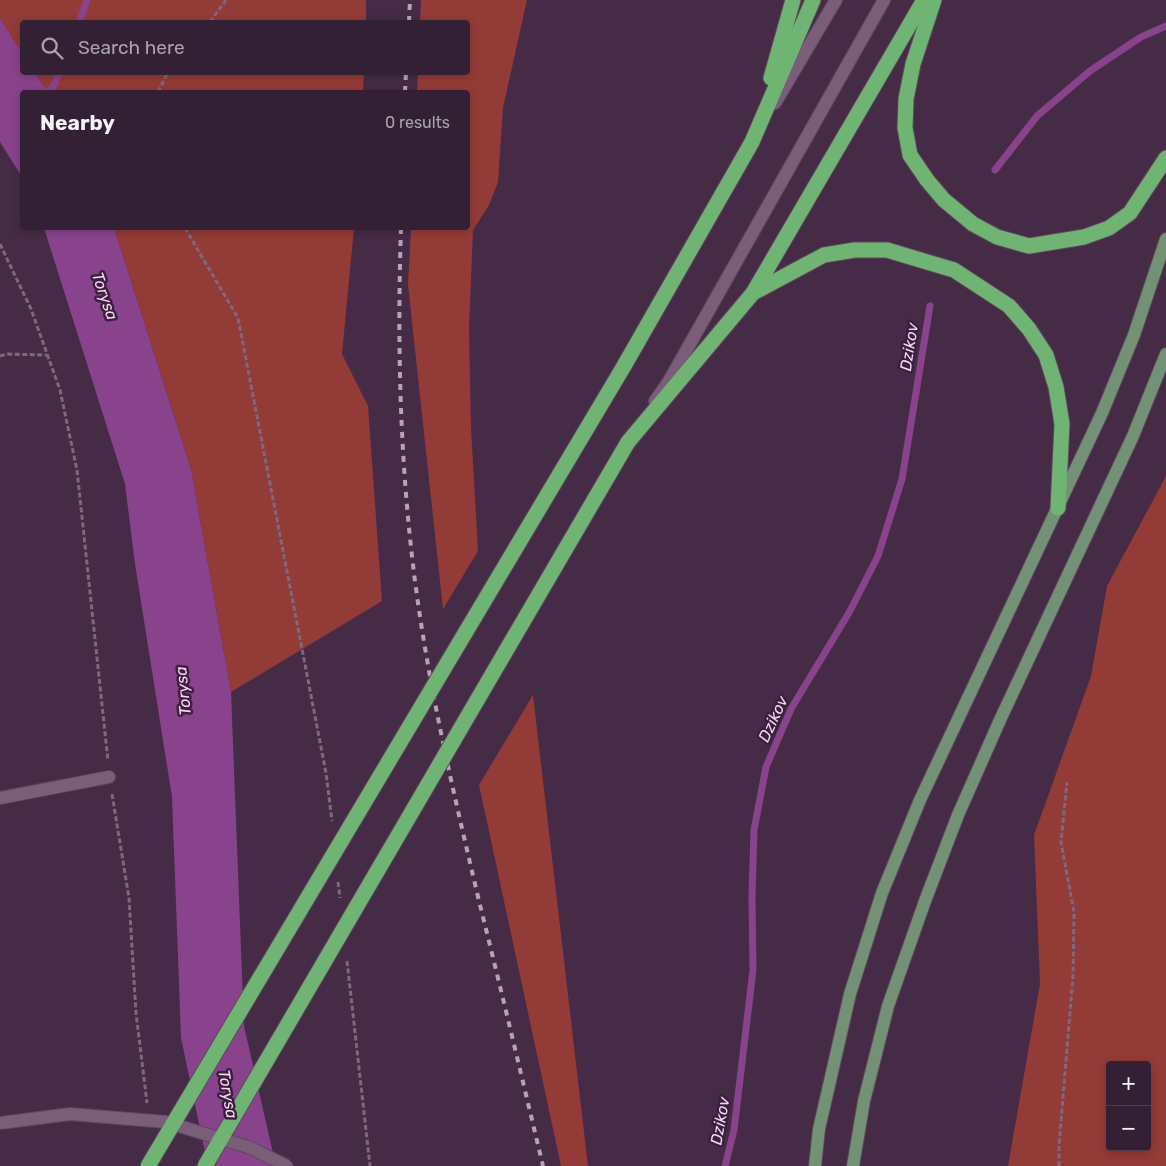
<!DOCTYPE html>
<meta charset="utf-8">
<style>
body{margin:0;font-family:Rubik,sans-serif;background:#3f2d40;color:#f1f3f6}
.controls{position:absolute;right:15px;bottom:15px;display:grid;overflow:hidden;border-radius:5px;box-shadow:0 2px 8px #0003}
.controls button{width:45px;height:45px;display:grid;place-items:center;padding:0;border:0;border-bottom:1px solid #4e3e4f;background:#342034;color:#f1f3f6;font:25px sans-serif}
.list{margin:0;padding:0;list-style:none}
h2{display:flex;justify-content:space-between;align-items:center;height:65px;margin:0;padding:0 20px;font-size:21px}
h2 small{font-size:16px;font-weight:400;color:#a9a3ac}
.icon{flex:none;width:28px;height:28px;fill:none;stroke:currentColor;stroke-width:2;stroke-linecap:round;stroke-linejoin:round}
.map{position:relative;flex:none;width:1166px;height:1166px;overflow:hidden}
.search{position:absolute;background:#342034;box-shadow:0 2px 8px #0003;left:20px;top:20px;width:450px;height:55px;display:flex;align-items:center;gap:12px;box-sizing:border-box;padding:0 18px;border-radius:5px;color:#a9a3ac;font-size:19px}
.panel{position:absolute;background:#342034;box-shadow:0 2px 8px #0003;left:20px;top:90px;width:450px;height:140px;border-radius:5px}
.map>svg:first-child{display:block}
</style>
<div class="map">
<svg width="1166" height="1166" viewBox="0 0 1166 1166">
<rect width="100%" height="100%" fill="#452b45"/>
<!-- green -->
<g fill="#933b36" fill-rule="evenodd">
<path d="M0,0H366V22H22V53L0,18Z"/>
<path d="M421,0H527L503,108L498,182L489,205L473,230L469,329L471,428L478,551L443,609L408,285L411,228H468V92H417L418,73L468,72V22H420Z"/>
<path d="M35,73H364L363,92H48Z"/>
<path d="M114,228H354L342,354L368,406L382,601L231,692L191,469Z"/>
<path d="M1166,476V1166H1008L1040,984L1034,835L1091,676L1107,586ZM1110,1065H1147V1147H1110Z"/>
<path d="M533,695L588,1166H561L479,785Z"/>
</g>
<!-- water -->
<g fill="#89438c">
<path d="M0,18L22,53V72L35,73L48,92H22V177L0,142Z"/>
<path d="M44,228H114L191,469L231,692L244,1026L276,1166H208L181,1038L172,797L135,564L125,484Z"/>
</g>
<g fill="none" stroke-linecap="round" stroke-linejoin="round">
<!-- stream -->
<g stroke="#89438c" stroke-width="7">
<path d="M79,22L87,0"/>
<path d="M48,92L55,84L59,72"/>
<path d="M995,170L1037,116L1090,71L1141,37L1166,26"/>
<path d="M725,1166L734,1130L753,970L752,896L754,830L766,767L791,709L850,611L878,556L902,479L930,306"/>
</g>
<defs>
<g id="lane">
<path d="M775,103L836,0"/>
<path d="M655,401L669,381L884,0"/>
<path d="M0,798L109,777"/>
</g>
<g id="primary">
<path d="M815,1166L819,1129L850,994L882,893L920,800L1102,413L1134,335L1166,239"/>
<path d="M853,1166L864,1101L888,1006L925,901L958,815L1000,720L1133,436L1166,354"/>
</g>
<g id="highway">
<path d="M934,0L913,64L906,99L905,128L910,155L927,180L944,200L973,224L997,237L1029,246L1084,237L1109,228L1130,213L1166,158"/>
<path d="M771,78L793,0"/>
<path d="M753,293L824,255L855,250H887L954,270L1009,306L1029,329L1046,355L1056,387L1062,424L1058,508"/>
<path d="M624,366L752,142L813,0"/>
<path d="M628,442L753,293L924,0"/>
</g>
</defs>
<!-- lane casing -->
<use href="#lane" stroke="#5e485e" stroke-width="14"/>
<!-- primary casing -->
<use href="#primary" stroke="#5e485e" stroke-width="14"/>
<!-- highway casing -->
<use href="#highway" stroke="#5e485e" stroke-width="17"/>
<!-- path -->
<g stroke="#7f687f" stroke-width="3" stroke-dasharray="5 2.5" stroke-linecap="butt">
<path d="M210,22L226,0"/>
<path d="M158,92L168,72"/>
<path d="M185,228L238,318L326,773L332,821"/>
<path d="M0,244L31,309L60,390L77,470L108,761"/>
<path d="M0,356L7,354L47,355"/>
<path d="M112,794L129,898L136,1013L147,1103"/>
<path d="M338,882L340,898"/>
<path d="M347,961L370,1166"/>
<path d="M1059,1166V1146L1073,976L1074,912L1061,842L1067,782"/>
</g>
<!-- lane -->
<use href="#lane" stroke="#795d79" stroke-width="12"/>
<!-- primary -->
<use href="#primary" stroke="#739175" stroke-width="12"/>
<!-- highway -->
<use href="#highway" stroke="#6fb473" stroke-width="15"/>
<!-- rail -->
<g stroke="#b7a3b7" stroke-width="4" stroke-dasharray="6 6" stroke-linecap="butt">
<path d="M409,22L410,0"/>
<path d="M405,92L406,72"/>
<path d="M401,228C397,346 400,464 415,581C429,689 454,795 479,901C501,989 522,1078 543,1166"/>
</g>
<defs>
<path id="lane-bridge" d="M0,1123L70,1114L166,1122L251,1148L287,1166"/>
<g id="highway-bridge">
<path d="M148,1166L624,366"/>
<path d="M205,1166L628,442"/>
</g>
</defs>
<!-- lane-bridge casing -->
<use href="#lane-bridge" stroke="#5e485e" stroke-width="14" stroke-linecap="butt"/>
<!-- highway-bridge casing -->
<use href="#highway-bridge" stroke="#5e485e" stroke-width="17" stroke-linecap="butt"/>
<!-- lane-bridge -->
<use href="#lane-bridge" stroke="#795d79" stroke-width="12"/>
<!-- highway-bridge -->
<use href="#highway-bridge" stroke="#6fb473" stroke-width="15"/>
</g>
<g text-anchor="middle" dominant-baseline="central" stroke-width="5" stroke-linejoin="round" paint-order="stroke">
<!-- water labels -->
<g font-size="16" font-style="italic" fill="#fad3fa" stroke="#3a213b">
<text transform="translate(105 296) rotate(71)">Torysa</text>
<text transform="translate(909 347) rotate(-81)">Dzikov</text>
<text transform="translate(183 691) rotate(-96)">Torysa</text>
<text transform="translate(773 719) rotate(-65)">Dzikov</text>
<text transform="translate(228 1094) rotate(80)">Torysa</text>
<text transform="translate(720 1121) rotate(-80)">Dzikov</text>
</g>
</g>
</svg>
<div class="controls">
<button>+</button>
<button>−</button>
</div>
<div class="search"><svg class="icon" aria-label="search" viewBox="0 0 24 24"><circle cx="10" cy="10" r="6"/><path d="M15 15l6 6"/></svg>Search here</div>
<section class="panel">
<h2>Nearby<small>0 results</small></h2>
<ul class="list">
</ul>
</section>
</div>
